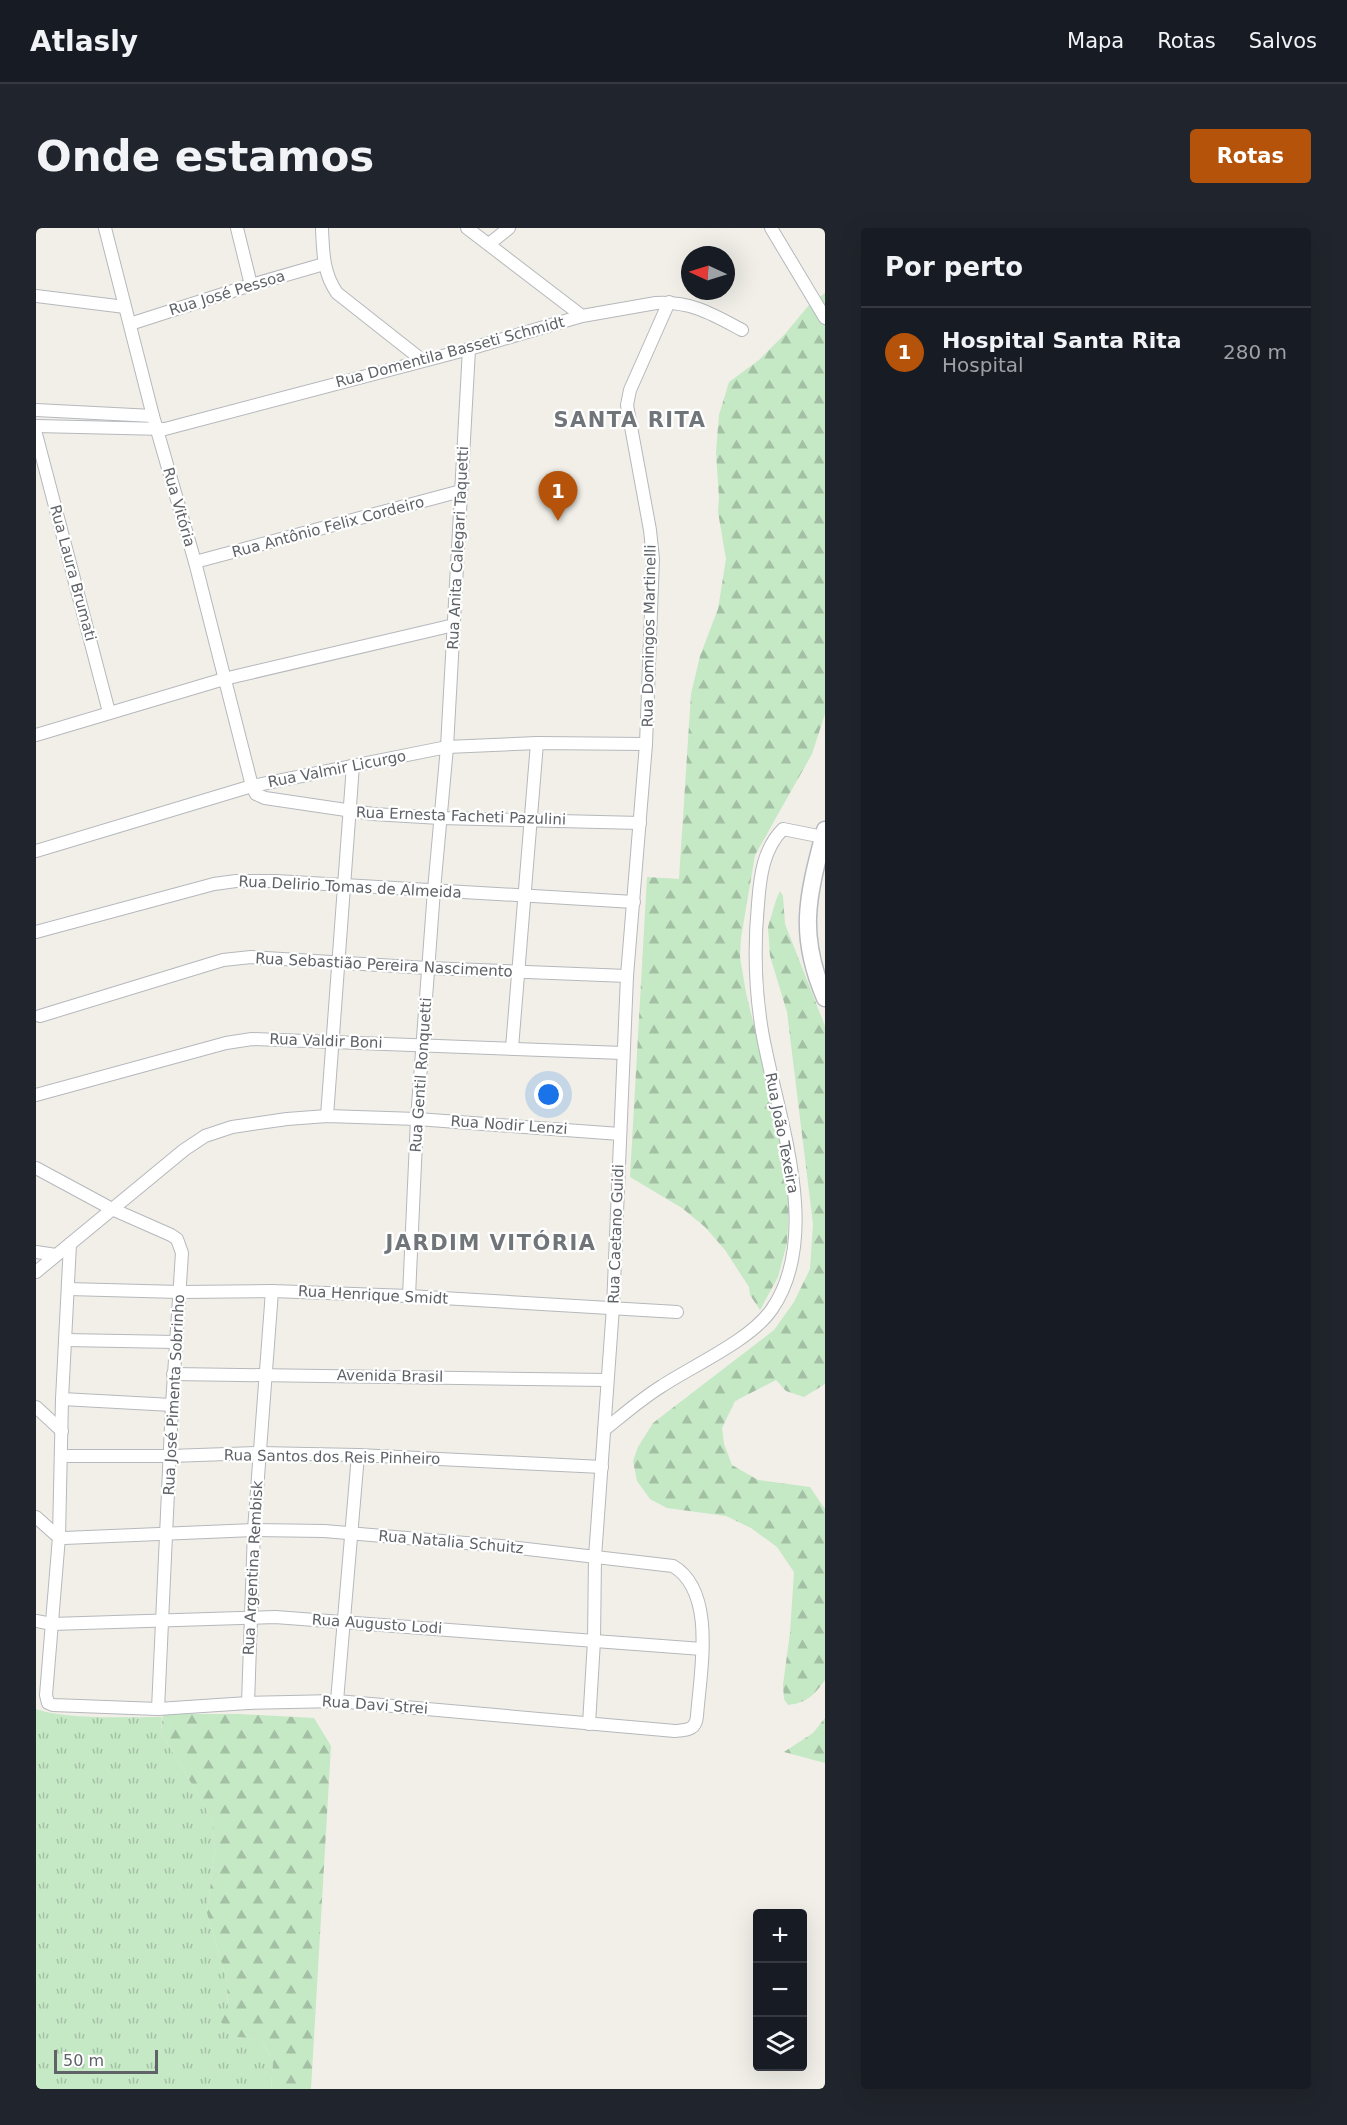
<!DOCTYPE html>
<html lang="pt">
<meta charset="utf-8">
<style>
body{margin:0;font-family:"DejaVu Sans",sans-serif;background:#20242c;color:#f1f3f6}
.controls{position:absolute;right:18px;bottom:18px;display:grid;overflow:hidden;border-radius:6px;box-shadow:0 6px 24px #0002}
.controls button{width:54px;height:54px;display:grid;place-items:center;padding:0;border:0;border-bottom:2px solid #363941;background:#171b24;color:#f1f3f6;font:30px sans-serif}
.compass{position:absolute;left:645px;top:18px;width:54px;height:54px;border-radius:50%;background:#171b24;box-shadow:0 6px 24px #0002;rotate:274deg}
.scale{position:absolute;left:18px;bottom:15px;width:104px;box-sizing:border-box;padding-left:6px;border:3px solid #5f6368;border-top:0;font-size:16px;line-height:21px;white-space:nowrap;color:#5f6368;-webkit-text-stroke:4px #fff;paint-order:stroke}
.you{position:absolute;left:513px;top:867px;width:21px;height:21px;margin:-15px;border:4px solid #fff;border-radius:50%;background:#1a73e8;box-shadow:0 0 0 9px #1a73e833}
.badge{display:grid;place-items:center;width:39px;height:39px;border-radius:50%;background:#b45309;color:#fff;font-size:20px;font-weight:700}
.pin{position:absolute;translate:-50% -50px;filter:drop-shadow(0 2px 3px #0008)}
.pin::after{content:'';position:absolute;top:32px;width:21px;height:18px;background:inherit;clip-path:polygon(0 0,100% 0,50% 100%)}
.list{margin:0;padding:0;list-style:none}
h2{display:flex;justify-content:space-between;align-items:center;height:78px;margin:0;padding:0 24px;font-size:26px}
h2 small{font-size:20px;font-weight:400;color:#9ea1a6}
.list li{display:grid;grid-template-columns:39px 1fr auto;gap:18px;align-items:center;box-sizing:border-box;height:90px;padding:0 24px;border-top:2px solid #363941}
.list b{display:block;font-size:22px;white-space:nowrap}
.list p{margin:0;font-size:20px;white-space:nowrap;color:#9ea1a6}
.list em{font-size:20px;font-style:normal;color:#9ea1a6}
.icon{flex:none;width:33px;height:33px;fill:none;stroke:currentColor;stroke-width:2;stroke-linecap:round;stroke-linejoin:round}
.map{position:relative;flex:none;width:789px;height:1861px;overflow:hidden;border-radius:6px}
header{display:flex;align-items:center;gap:36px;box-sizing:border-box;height:84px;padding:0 30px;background:#171b24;border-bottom:2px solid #363941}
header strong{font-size:28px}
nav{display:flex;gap:33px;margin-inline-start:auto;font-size:21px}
.intro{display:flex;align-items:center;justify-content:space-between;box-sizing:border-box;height:144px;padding:0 36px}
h1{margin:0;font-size:42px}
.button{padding:15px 27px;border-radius:6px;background:#b45309;color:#fff;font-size:21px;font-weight:700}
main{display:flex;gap:36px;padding:0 36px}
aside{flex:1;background:#171b24;border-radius:6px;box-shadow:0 6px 24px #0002}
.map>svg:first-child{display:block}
</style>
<header>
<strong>Atlasly</strong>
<nav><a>Mapa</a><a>Rotas</a><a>Salvos</a></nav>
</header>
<div class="intro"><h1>Onde estamos</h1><a class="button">Rotas</a></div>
<main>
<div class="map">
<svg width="789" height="1861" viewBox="0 0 789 1861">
<defs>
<pattern id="grass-tufts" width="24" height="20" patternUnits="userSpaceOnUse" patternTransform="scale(1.5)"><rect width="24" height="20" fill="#c5e8c5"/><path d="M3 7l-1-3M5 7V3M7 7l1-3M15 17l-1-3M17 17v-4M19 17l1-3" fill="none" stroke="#a3c0a4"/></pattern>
<pattern id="forest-firs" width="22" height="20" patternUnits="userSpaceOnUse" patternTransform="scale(1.5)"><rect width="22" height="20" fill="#c5e8c5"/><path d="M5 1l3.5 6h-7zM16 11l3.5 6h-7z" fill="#a3c0a4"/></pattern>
</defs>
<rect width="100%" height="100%" fill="#f1efe8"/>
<!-- grass -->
<path fill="url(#grass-tufts)" d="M0,1481C31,1492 92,1489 126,1489L125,1505L169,1578L176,1594L179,1620L171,1685L191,1753L192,1780L200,1809L225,1811L237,1834L235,1861H0Z"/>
<!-- forest -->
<g fill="url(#forest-firs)">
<path d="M789,65V486L776,526L719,627L705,710L704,729L710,765L742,895L754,962L751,1015L742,1049L724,1082L714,1067L713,1059L689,1022L669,999L646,980L594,949L611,649L643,651L655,466L664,428L682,381L690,331L682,284L683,270L680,224L683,187L693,154L723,132L749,106L773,77Z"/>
<path d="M744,663L747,668L749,696L789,798V1156L768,1169L750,1163L740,1152L699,1173L686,1200L688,1216L696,1237L722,1252L774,1259L789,1281V1452C778,1467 771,1475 752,1477L748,1471L747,1457L754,1405L758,1344L741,1319L715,1300L690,1288L631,1280L614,1271L601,1253L597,1233L602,1219L617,1195L738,1102L758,1074L774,1041L777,996L751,784L734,728L732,699L740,672Z"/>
<path d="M127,1486H203L278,1490L295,1518L275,1861H235L237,1834L225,1811L200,1809L185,1794L192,1780L191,1753L171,1685L179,1620L176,1594L169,1578L125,1505Z"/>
<path d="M789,1490V1535L748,1524L777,1505Z"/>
</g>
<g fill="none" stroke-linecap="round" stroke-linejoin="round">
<defs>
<g id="street">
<path d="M69,0L117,188L159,334L216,558L220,566L229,570L337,586L404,590L604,595"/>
<path d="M201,0L215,57"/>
<path d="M286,0C287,24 287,45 301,65L386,132"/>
<path d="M431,0L546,88"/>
<path d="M735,0L789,90"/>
<path d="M453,16L473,0"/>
<path d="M0,68L89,79"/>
<path d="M94,96L215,57L288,36"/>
<path d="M0,182L117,188"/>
<path d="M0,198L129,201L433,121L546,88L620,75C655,73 676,86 706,102"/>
<path d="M0,206L73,484"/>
<path d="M159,334L425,263"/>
<path d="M0,507L188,451L418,397"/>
<path d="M0,623L216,558L411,519L501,515L610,516"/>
<path d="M0,704L178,656L200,653H240L598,674"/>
<path d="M4,788L187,732L215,729L392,740L591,748"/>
<path d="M476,820L501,515"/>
<path d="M0,867L190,815L216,811L587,825"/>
<path d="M291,888L317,537"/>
<path d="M0,940L76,981L135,1007L141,1011L146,1025L136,1177L122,1481"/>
<path d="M0,1024L20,1027"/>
<path d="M0,1044L34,1016"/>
<path d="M32,1061L144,1064L236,1063L373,1068L641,1084"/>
<path d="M373,1068L381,891L398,662L411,519L433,121"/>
<path d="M29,1112L140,1114"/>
<path d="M137,1146L571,1152"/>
<path d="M26,1171L136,1177"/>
<path d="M0,1179L26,1203"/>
<path d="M568,1202C587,1187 605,1171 626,1158C658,1137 715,1112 736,1081C788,1005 740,885 726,803C719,761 718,718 722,676C724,649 727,621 747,601L787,609"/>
<path d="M26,1228H134L223,1225L322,1227L566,1239"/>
<path d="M0,1289L19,1306L28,1310L218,1302L288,1303L465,1318L637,1338C681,1364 664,1445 661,1488C660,1502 651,1502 639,1503L301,1473L212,1475L122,1481L17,1477L12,1475L10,1467L23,1309L26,1171L34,1016L148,922L169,908L196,899L251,891L291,888L381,891L584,906"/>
<path d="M0,1393L16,1396L239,1389L666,1421"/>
<path d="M301,1473L322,1227"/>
<path d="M212,1475L218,1302L236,1063"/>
<path d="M553,1496L558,1413L559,1329L577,1079L591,748L610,516L617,331L614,302L591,177L594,162L633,74"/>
</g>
<path id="secondary" d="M789,602C772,668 761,705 789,770"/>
</defs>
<!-- street casing -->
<use href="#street" stroke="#b5b8bc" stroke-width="14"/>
<!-- secondary casing -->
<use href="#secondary" stroke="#b6babf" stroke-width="19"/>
<!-- street -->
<use href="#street" stroke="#fff" stroke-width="12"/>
<!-- secondary -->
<use href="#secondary" stroke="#fff" stroke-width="16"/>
</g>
<g text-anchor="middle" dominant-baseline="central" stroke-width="4.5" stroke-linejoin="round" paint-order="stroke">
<!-- street labels -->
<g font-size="15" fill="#5f6368" stroke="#fff">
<text transform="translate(191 65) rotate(-17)">Rua José Pessoa</text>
<text transform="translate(414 124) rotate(-15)">Rua Domentila Basseti Schmidt</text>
<text transform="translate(143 279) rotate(74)">Rua Vitória</text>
<text transform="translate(292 299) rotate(-15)">Rua Antônio Felix Cordeiro</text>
<text transform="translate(422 320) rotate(-87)">Rua Anita Calegari Taquetti</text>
<text transform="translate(37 345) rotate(75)">Rua Laura Brumati</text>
<text transform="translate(613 408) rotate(-89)">Rua Domingos Martinelli</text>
<text transform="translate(301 541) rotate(-11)">Rua Valmir Licurgo</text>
<text transform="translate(425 588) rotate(2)">Rua Ernesta Facheti Pazulini</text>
<text transform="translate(314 659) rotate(3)">Rua Delirio Tomas de Almeida</text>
<text transform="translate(348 737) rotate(3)">Rua Sebastião Pereira Nascimento</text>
<text transform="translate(290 813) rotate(2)">Rua Valdir Boni</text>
<text transform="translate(385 847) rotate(-86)">Rua Gentil Ronquetti</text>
<text transform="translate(473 897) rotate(4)">Rua Nodir Lenzi</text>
<text transform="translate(746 905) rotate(79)">Rua João Texeira</text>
<text transform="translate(580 1006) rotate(-88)">Rua Caetano Guidi</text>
<text transform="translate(337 1067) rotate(3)">Rua Henrique Smidt</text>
<text transform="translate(354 1148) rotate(1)">Avenida Brasil</text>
<text transform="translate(138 1167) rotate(-87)">Rua José Pimenta Sobrinho</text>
<text transform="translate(296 1229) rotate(1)">Rua Santos dos Reis Pinheiro</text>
<text transform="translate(415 1314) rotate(5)">Rua Natalia Schuitz</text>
<text transform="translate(217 1340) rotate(-87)">Rua Argentina Rembisk</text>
<text transform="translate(341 1396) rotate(4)">Rua Augusto Lodi</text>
<text transform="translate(339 1477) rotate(4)">Rua Davi Strei</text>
</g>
<!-- district labels -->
<g font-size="21" font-weight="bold" letter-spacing="1.5" fill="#70757a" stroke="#fff">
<text x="594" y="192">SANTA RITA</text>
<text x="455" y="1015">JARDIM VITÓRIA</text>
</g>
</g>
</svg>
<div class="controls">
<button>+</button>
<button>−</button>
<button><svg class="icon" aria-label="layers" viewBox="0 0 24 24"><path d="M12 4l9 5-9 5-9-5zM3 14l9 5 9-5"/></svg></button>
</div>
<svg class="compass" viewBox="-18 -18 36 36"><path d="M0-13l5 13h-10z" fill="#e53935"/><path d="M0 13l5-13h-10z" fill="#9ea1a6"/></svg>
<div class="scale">50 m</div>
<div class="you"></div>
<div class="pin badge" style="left:522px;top:293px">1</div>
</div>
<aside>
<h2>Por perto<small></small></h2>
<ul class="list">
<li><span class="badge">1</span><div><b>Hospital Santa Rita</b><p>Hospital</p></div><em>280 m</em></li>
</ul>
</aside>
</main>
